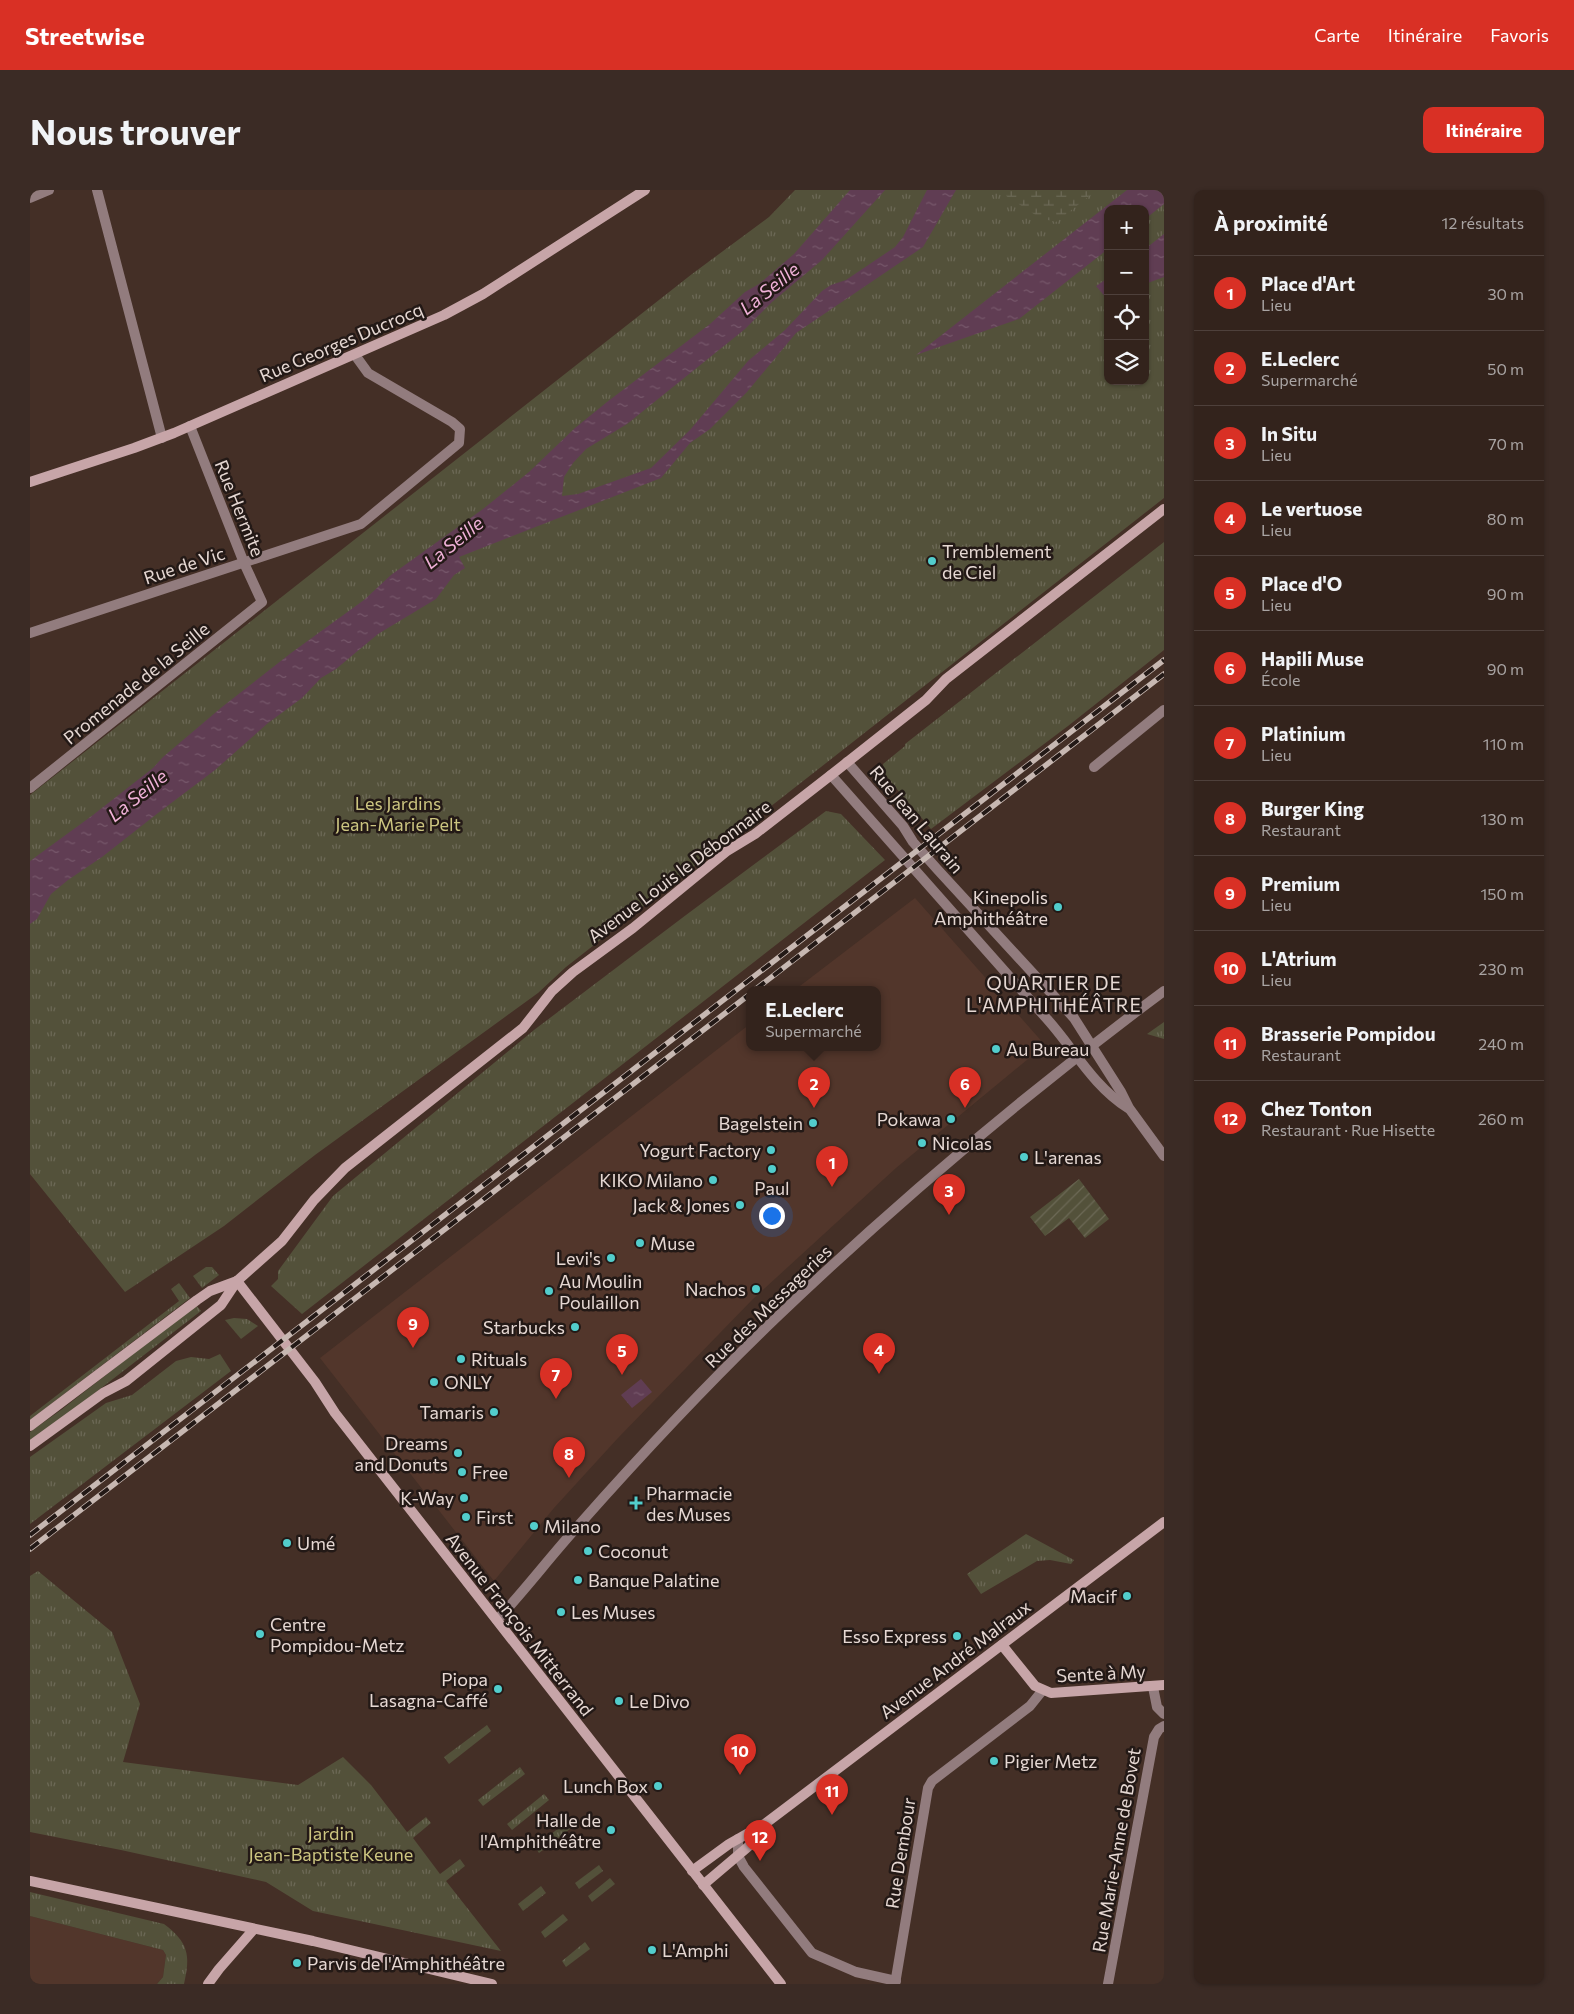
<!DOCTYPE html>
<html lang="fr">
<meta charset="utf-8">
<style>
body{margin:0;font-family:Commissioner,sans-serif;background:#3b2b25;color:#f1f3f6}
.controls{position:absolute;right:15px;top:15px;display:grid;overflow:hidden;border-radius:10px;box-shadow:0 1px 4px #0004}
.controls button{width:45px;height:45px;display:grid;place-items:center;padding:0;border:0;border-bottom:1px solid #4e403b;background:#33231c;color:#f1f3f6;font:25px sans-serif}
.you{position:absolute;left:741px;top:1025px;width:18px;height:18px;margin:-12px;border:4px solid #fff;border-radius:50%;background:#1a73e8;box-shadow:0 0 0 8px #1a73e833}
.badge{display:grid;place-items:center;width:32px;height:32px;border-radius:50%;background:#d93025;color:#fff;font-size:16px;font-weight:700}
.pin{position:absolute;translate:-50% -41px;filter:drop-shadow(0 1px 2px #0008)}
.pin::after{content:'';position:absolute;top:26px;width:18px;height:15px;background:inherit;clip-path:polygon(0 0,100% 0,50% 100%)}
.popup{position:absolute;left:716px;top:796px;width:135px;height:65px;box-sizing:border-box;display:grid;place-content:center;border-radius:10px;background:#33231c;filter:drop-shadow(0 1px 4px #0005);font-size:16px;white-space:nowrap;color:#a9a4a3}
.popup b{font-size:19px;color:#f1f3f6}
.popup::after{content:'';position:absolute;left:50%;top:100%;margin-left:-10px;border:10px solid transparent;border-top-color:#33231c}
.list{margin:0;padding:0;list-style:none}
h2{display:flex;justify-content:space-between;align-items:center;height:65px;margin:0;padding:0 20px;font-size:21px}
h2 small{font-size:16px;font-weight:400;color:#a9a4a3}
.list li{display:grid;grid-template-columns:32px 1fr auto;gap:15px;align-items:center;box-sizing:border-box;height:75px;padding:0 20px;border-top:1px solid #4e403b}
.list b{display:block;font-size:19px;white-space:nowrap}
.list p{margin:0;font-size:16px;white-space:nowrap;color:#a9a4a3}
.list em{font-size:16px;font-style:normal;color:#a9a4a3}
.icon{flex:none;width:28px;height:28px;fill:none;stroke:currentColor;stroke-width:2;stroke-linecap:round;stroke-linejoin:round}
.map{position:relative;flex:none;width:1134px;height:1794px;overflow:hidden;border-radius:10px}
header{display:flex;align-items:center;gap:30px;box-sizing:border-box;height:70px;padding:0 25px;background:#d93025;color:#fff}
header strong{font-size:24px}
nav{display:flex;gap:28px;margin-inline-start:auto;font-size:18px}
.intro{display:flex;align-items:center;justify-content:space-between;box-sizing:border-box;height:120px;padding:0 30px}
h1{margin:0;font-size:35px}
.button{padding:12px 22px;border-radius:10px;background:#d93025;color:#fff;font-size:18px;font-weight:700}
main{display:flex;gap:30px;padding:0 30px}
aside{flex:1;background:#33231c;border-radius:10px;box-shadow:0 1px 4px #0004}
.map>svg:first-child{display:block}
</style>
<header>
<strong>Streetwise</strong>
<nav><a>Carte</a><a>Itinéraire</a><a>Favoris</a></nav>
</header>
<div class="intro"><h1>Nous trouver</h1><a class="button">Itinéraire</a></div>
<main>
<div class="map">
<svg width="1134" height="1794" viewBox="0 0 1134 1794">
<defs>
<pattern id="grass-tufts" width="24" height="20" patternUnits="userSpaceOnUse" patternTransform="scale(1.25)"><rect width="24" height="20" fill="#53513a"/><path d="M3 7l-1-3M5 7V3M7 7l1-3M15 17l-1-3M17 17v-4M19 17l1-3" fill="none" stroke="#6c6956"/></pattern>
<pattern id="wetland-marsh" width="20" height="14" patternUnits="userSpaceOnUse" patternTransform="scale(1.25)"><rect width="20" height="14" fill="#53513a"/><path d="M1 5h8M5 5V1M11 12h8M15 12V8" fill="none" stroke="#6c6956"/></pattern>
<pattern id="garden-furrows" width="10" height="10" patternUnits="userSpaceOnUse" patternTransform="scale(1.25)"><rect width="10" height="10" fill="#53513a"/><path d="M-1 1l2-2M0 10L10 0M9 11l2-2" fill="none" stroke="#6c6956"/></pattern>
<pattern id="water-ripples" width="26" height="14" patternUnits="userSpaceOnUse" patternTransform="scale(1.25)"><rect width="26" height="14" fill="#603d53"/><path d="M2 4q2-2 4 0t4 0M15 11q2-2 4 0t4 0" fill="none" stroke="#77586b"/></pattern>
</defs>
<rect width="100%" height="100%" fill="#442f26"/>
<!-- built -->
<g fill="#52362b">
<path d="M885,708L1015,855L866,978L723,1109L588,1248L524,1318L464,1391L290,1168L720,834V857H848V799H766Z"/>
<path d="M0,1726L133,1760L136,1765L133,1787L127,1794H0Z"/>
</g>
<!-- grass -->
<g fill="url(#grass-tufts)" fill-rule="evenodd">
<path d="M765,0H1134V308L536,777L508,803L285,965L194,1036L95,1102L0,984V605L662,84L739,27ZM1078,19H1115V191H1078Z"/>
<path d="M1134,352V460L1038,536L901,639L854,584L853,574L875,556V554Z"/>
<path d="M796,621L811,624L855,670L272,1124L241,1096L248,1089V1081L303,1006L504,840L656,725Z"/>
<path d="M1134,832V849L1117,844Z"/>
<path d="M176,1077H182L189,1085L172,1098L163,1086Z"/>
<path d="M149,1093L160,1108L0,1230V1226L149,1111L141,1099Z"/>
<path d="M166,1115L171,1121L35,1226L0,1250V1242L31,1220Z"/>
<path d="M204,1128L217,1129L228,1136L211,1149L195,1130Z"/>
<path d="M190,1164L201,1181L0,1334V1267L76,1213L102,1205L146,1171L161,1167L179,1169Z"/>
<path d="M996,1344L1044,1370L1041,1374L1020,1370L1007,1371L951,1404L937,1384Z"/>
<path d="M8,1381L82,1442L110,1514L93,1572L268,1595L313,1567L341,1595L377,1642L396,1627L401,1633L383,1648L410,1684L430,1669L435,1676L416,1691L471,1761L283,1721L236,1692L91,1660L0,1642V1386Z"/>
<path d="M457,1535L461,1541L419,1574L414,1567Z"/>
<path d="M490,1577L495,1584L453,1616L448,1610Z"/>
<path d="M514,1604L519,1610L482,1640L477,1634Z"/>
<path d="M535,1633L540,1639L509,1663L505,1657Z"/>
<path d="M569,1675L573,1681L549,1699L545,1693Z"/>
<path d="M580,1688L585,1694L562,1712L558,1706Z"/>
<path d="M511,1696L516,1703L493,1721L488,1714Z"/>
<path d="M0,1702L134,1734C158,1752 161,1765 154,1794H127L133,1787L136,1765L133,1760L0,1726Z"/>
<path d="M533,1724L538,1730L515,1748L511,1742Z"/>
<path d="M555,1752L560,1759L536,1777L532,1771Z"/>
</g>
<!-- wetland -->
<path fill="url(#wetland-marsh)" d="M967,0H1067L1026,32L1010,28Z"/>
<!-- garden -->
<path fill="url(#garden-furrows)" d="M1049,989L1079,1029L1055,1048L1039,1028L1015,1046L1000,1027Z"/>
<!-- water -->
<g fill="url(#water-ripples)">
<path d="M820,0H855L792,70L742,112L715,139L597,234L556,259L543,273L534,287L532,306L548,304L621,278L660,240L718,171L755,140L792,101L801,95L816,90L865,57L873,47L897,0H926L893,57L766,143L717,202L680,239L660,253L631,288L429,367L435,378L424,385L406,409L348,444L306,479L291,488L272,508L238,533L185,580L128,623L72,667L38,690L21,704L7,729L0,734V671L63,625L123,578L133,567L192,517L261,463L334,410L361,385L453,319L499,282L545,238L577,212L680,134L715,102L729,94L764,64Z"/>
<path d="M1097,0H1134V14L1115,29V19H1078V59L989,129L886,165Z"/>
<path d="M1134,44V87L1115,94V59Z"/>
<path d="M1078,88V109H1077L1066,96Z"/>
<path d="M611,1189L622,1202L602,1218L591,1205Z"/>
</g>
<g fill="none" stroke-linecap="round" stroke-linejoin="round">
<!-- street -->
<g stroke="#927c7e" stroke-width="10">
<path d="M67,0L132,248"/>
<path d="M0,8L19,0"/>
<path d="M0,443L331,334L429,253L430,239L422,232L338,183L325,165"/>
<path d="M817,572L873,636L883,652L907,679L1044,828L1091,902L1099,918L1134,966"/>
<path d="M1064,577L1134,520"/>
<path d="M801,585C873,666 945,747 1017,829C1044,859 1063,896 1098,918"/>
<path d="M0,598L232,412L214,373L160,236"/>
<path d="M467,1430C495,1400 520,1367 548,1336C611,1265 677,1194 746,1128C868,1011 998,902 1134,801"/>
<path d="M1123,1497L1127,1517L1134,1524"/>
<path d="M708,1649V1666L714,1677L782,1763L826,1782L866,1791"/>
<path d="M865,1794L898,1598L902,1591L1000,1516L1012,1501"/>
<path d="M1078,1794L1124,1547L1129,1539L1134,1536"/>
</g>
<!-- secondary -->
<g stroke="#c7a5a8" stroke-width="10">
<path d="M0,292L104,258L144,243L414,125L453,104L615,0"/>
<path d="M207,1091L285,1192L305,1223L751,1794"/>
<path d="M0,1236L167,1110L180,1101L207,1091"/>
<path d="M0,1256L73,1203L96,1191L191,1115L207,1091L252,1051L284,1010L315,978L493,838L522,801L543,782L603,738L697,661L725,644L801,585L896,510L916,489L1134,319"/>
<path d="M972,1455L1005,1496L1021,1503L1134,1495"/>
<path d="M662,1681L699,1654L736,1633L1134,1332"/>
<path d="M0,1691L283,1751L462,1794"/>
<path d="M673,1695L719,1656L733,1637"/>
<path d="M178,1794L189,1779L224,1739"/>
</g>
<defs>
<g id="rail">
<path d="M726,799L1134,484"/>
<path d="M0,1345L1134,470"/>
<path d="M0,1359L720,804"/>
</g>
</defs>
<!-- rail casing -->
<use href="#rail" stroke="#c7b8b2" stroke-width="5.5"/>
<!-- rail -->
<use href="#rail" stroke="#231916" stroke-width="4" stroke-dasharray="11" stroke-linecap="butt"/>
</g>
<!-- markers -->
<g fill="#52cdcc" stroke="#231916" stroke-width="2">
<circle cx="902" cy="371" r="5"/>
<circle cx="1028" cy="717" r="5"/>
<circle cx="966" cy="859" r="5"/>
<circle cx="921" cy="929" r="5"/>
<circle cx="783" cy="933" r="5"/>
<circle cx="892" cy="953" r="5"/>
<circle cx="741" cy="960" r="5"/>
<circle cx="994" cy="967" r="5"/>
<circle cx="742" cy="979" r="5"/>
<circle cx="683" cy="990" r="5"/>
<circle cx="710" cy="1015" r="5"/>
<circle cx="610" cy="1053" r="5"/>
<circle cx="581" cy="1068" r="5"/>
<circle cx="726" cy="1099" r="5"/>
<circle cx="519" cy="1101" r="5"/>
<circle cx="545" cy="1137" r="5"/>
<circle cx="431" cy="1169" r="5"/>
<circle cx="404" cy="1192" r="5"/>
<circle cx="464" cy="1222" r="5"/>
<circle cx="428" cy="1263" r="5"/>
<circle cx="432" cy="1282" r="5"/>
<circle cx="434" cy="1308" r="5"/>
<path d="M603.5 1305.5h5v5h5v5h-5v5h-5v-5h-5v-5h5z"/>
<circle cx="436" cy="1327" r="5"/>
<circle cx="504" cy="1336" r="5"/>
<circle cx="257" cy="1353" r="5"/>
<circle cx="558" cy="1361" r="5"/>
<circle cx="548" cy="1390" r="5"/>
<circle cx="1097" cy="1406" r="5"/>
<circle cx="531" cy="1422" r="5"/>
<circle cx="230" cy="1444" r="5"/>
<circle cx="927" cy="1446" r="5"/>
<circle cx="468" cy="1499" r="5"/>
<circle cx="589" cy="1511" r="5"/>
<circle cx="964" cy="1571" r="5"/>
<circle cx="628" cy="1596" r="5"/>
<circle cx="581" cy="1640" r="5"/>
<circle cx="622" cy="1760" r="5"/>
<circle cx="267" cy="1773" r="5"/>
</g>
<g text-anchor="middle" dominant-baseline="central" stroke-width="5" stroke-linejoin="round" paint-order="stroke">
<!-- street labels -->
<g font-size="18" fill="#e6d8d3" stroke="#231916">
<text transform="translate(311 152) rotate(-23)">Rue Georges Ducrocq</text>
<text transform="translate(210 318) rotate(68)">Rue Hermite</text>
<text transform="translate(154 375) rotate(-18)">Rue de Vic</text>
<text transform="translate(106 493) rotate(-39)">Promenade de la Seille</text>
<text transform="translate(887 629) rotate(50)">Rue Jean Laurain</text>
<text transform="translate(649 681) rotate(-37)">Avenue Louis le Débonnaire</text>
<text transform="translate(738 1116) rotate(-44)">Rue des Messageries</text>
<text transform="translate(490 1434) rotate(52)">Avenue François Mitterrand</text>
<text transform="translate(925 1469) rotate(-37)">Avenue André Malraux</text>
<text transform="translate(1071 1483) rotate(-3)">Sente à My</text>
<text transform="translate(1086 1660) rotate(-80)">Rue Marie-Anne de Bovet</text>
<text transform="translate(870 1663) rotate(-81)">Rue Dembour</text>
</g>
<!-- poi labels -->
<g font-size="18" fill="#e6d8d3" stroke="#231916" text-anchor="start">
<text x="912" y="361">Tremblement<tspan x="912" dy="21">de Ciel</tspan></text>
<text x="1018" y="707" text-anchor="end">Kinepolis<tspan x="1018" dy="21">Amphithéâtre</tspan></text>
<text x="976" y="859">Au Bureau</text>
<text x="911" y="929" text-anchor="end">Pokawa</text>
<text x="773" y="933" text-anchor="end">Bagelstein</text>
<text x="902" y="953">Nicolas</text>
<text x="731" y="960" text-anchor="end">Yogurt Factory</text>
<text x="1004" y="967">L'arenas</text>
<text x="673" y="990" text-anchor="end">KIKO Milano</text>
<text x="742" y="998" text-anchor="middle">Paul</text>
<text x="700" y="1015" text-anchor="end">Jack &amp; Jones</text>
<text x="620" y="1053">Muse</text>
<text x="571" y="1068" text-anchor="end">Levi's</text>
<text x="529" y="1091">Au Moulin<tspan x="529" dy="21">Poulaillon</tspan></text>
<text x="716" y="1099" text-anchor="end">Nachos</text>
<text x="535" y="1137" text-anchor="end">Starbucks</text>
<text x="441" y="1169">Rituals</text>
<text x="414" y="1192">ONLY</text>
<text x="454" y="1222" text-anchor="end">Tamaris</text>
<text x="418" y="1253" text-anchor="end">Dreams<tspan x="418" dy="21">and Donuts</tspan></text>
<text x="442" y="1282">Free</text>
<text x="616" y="1303">Pharmacie<tspan x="616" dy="21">des Muses</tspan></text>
<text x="424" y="1308" text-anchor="end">K-Way</text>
<text x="446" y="1327">First</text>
<text x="514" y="1336">Milano</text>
<text x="267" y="1353">Umé</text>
<text x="568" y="1361">Coconut</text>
<text x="558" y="1390">Banque Palatine</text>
<text x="1087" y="1406" text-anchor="end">Macif</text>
<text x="541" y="1422">Les Muses</text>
<text x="240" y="1434">Centre<tspan x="240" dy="21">Pompidou-Metz</tspan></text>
<text x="917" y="1446" text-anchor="end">Esso Express</text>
<text x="458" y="1489" text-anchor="end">Piopa<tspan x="458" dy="21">Lasagna-Caffé</tspan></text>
<text x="599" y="1511">Le Divo</text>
<text x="974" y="1571">Pigier Metz</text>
<text x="618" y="1596" text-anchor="end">Lunch Box</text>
<text x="571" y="1630" text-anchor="end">Halle de<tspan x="571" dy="21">l'Amphithéâtre</tspan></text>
<text x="632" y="1760">L'Amphi</text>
<text x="277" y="1773">Parvis de l'Amphithéâtre</text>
</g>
<!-- park labels -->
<g font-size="18" fill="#ccc580" stroke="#231916">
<text x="368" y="613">Les Jardins<tspan x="368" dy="21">Jean-Marie Pelt</tspan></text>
<text x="301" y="1643">Jardin<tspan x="301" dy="21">Jean-Baptiste Keune</tspan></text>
</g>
<!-- water labels -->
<g font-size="19" font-style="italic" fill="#f0b1d8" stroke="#231916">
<text transform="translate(739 98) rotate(-39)">La Seille</text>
<text transform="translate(423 352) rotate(-39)">La Seille</text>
<text transform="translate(107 605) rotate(-39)">La Seille</text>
</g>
<!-- neighbourhood labels -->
<g font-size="19" letter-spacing="1" fill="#e6d8d3" stroke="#231916">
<text x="1024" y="792">QUARTIER DE<tspan x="1024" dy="22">L'AMPHITHÉÂTRE</tspan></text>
</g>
</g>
</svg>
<div class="controls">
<button>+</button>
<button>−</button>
<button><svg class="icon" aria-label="locate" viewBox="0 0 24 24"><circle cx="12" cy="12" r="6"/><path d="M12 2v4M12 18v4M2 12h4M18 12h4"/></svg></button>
<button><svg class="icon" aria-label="layers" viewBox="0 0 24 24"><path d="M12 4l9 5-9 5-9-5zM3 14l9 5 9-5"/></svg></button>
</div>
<div class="you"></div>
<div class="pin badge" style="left:802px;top:997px">1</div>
<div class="pin badge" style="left:784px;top:918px">2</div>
<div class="popup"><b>E.Leclerc</b>Supermarché</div>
<div class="pin badge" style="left:919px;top:1025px">3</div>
<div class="pin badge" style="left:849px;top:1184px">4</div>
<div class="pin badge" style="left:592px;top:1185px">5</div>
<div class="pin badge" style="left:935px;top:918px">6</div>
<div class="pin badge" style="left:526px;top:1209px">7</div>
<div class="pin badge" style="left:539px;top:1288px">8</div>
<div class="pin badge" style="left:383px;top:1158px">9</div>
<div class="pin badge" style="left:710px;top:1585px">10</div>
<div class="pin badge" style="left:802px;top:1625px">11</div>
<div class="pin badge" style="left:730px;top:1671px">12</div>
</div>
<aside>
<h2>À proximité<small>12 résultats</small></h2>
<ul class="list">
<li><span class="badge">1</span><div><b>Place d'Art</b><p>Lieu</p></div><em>30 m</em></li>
<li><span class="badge">2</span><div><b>E.Leclerc</b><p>Supermarché</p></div><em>50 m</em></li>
<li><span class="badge">3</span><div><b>In Situ</b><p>Lieu</p></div><em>70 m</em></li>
<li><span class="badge">4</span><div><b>Le vertuose</b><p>Lieu</p></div><em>80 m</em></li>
<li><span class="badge">5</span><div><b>Place d'O</b><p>Lieu</p></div><em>90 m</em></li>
<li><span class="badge">6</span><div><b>Hapili Muse</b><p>École</p></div><em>90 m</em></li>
<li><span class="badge">7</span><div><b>Platinium</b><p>Lieu</p></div><em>110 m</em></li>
<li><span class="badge">8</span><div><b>Burger King</b><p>Restaurant</p></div><em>130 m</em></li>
<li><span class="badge">9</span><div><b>Premium</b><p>Lieu</p></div><em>150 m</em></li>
<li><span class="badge">10</span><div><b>L'Atrium</b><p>Lieu</p></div><em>230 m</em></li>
<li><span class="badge">11</span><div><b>Brasserie Pompidou</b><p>Restaurant</p></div><em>240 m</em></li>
<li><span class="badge">12</span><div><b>Chez Tonton</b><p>Restaurant · Rue Hisette</p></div><em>260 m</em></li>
</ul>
</aside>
</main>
